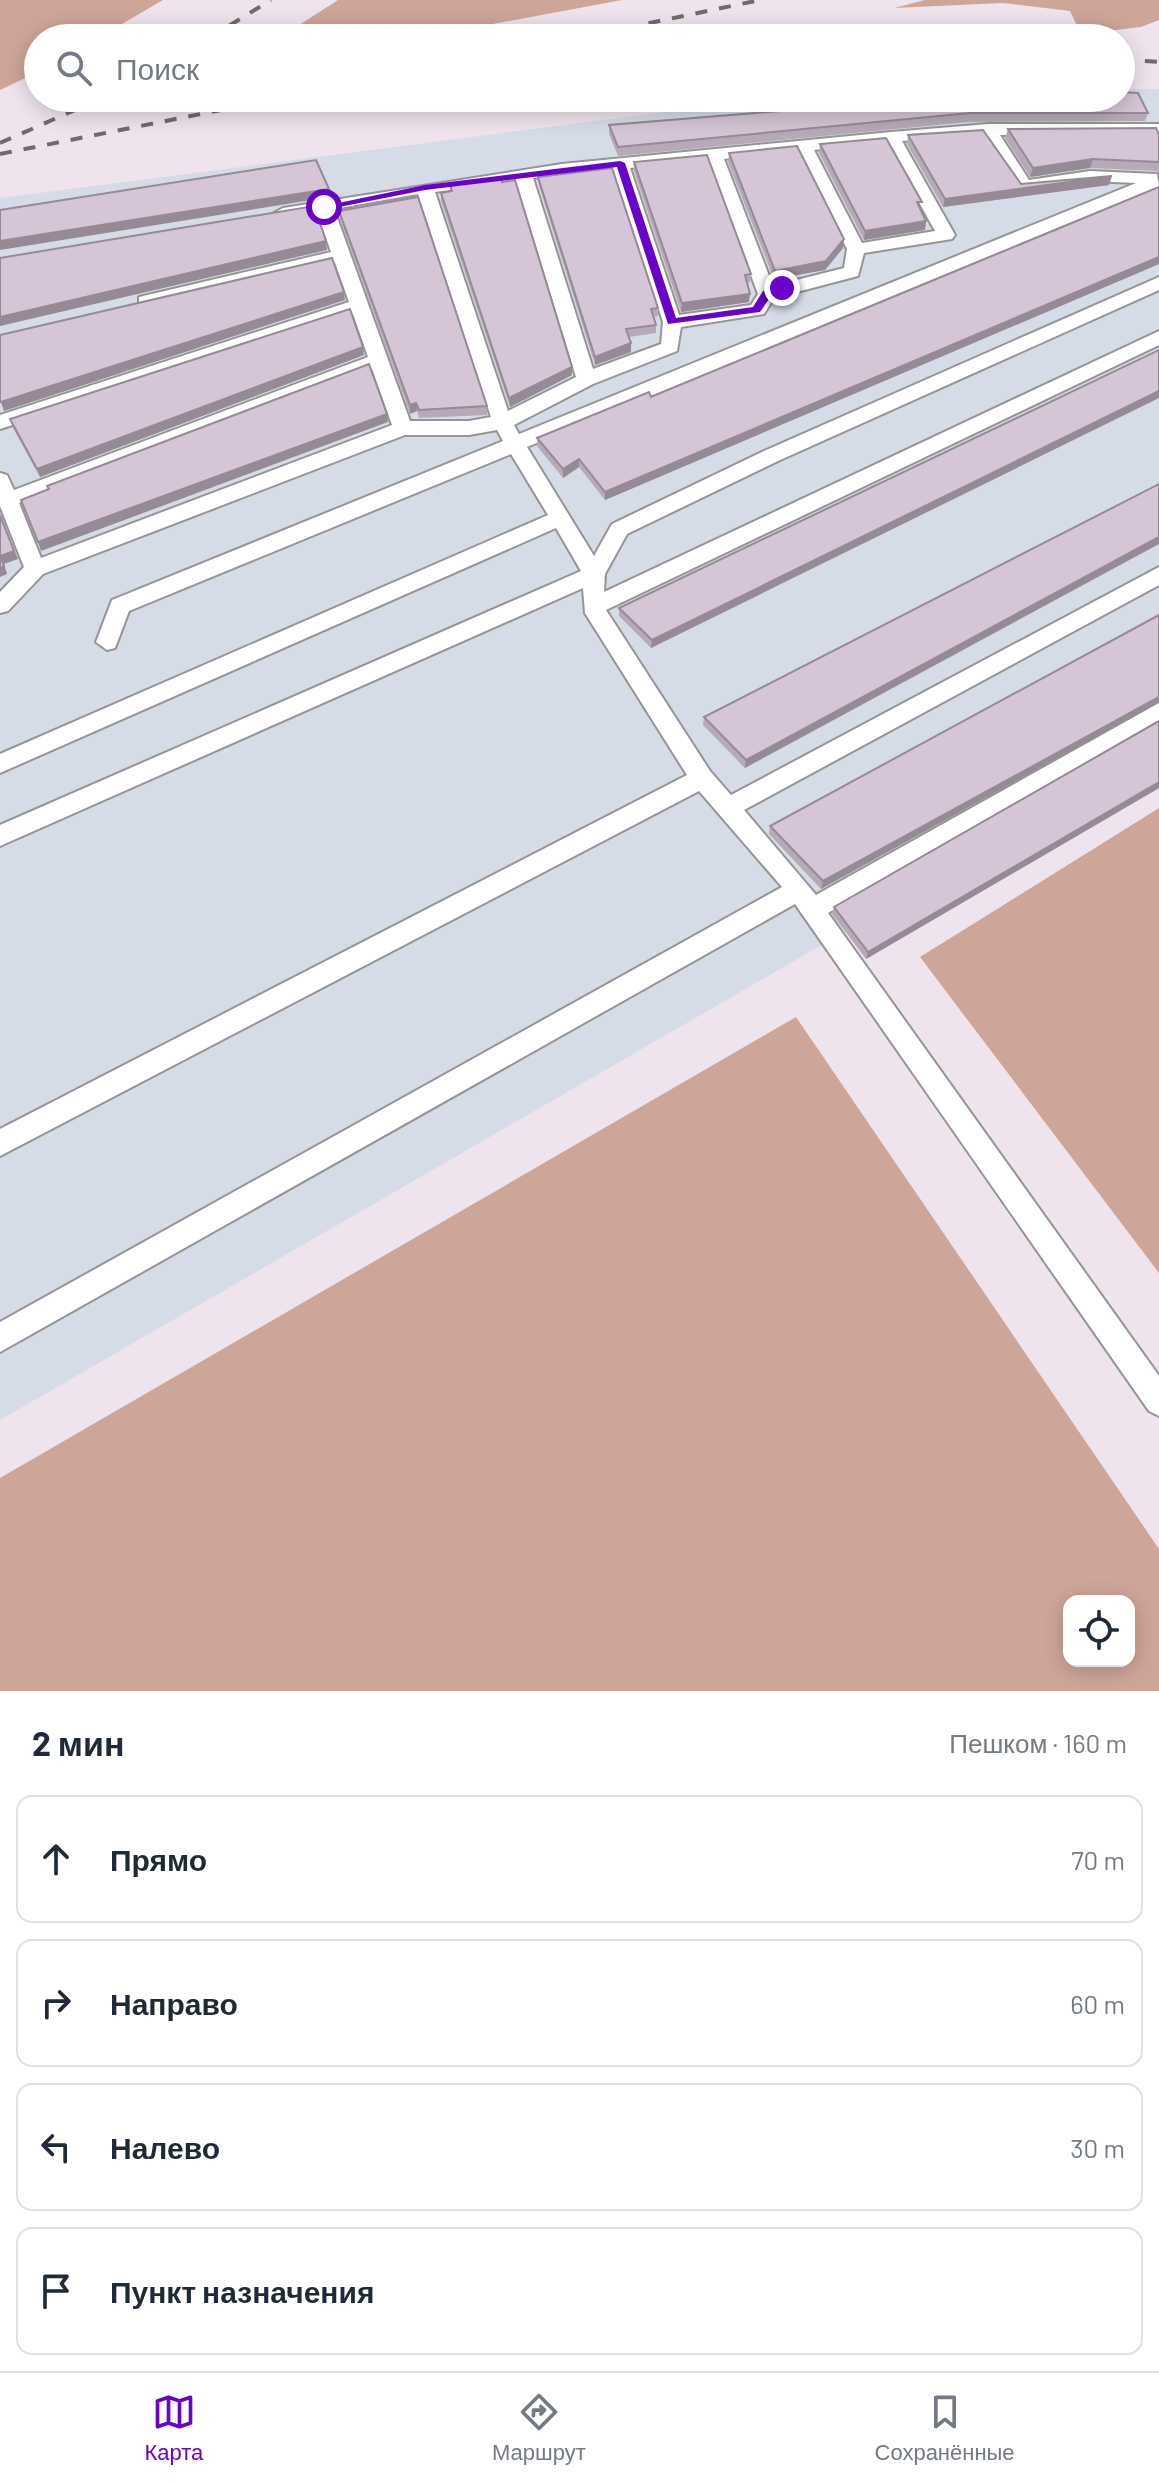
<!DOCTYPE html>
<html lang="ru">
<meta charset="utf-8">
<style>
body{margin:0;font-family:Barlow,sans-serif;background:#f6f6f7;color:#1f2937}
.controls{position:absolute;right:24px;bottom:24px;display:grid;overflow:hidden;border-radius:16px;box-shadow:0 4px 20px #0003}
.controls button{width:72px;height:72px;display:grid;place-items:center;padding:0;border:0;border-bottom:2px solid #e0e1e3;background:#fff;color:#1f2937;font:40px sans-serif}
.stop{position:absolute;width:24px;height:24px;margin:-18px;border:6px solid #6a03ca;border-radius:50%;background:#fff}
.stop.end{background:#6a03ca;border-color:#fff;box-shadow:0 2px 8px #0008}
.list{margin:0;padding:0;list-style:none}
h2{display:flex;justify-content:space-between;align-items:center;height:104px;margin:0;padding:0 32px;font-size:34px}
h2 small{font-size:26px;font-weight:400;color:#747a83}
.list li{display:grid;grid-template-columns:52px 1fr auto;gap:24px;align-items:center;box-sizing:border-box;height:128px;margin:0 16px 16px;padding:0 16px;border:2px solid #e0e1e3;border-radius:16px}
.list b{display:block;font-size:30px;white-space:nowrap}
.list em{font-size:26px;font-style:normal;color:#747a83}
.icon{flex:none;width:44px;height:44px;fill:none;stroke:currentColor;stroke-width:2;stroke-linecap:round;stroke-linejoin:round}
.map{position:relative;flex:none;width:1159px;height:1691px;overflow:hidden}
.search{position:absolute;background:#fff;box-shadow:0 4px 20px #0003;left:24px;right:24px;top:24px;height:88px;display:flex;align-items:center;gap:20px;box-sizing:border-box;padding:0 28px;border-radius:44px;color:#747a83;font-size:30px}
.sheet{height:680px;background:#fff}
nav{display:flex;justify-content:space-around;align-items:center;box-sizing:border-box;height:112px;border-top:2px solid #e0e1e3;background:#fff;font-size:22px;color:#747a83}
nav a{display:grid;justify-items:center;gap:4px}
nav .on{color:#6a03ca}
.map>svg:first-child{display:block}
</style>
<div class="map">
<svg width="1159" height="1691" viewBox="0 0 1159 1691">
<rect width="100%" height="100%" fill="#efe4ed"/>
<!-- industrial -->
<path fill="#d6dbe8" d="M1121,89H1159V750L0,1420V198L774,98H1121Z"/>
<!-- forest -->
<g fill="#cea599" fill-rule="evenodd">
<path d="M0,0H163L98,38H38V72L0,90Z"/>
<path d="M338,0H622L418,38H279Z"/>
<path d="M925,0H1159V20L1141,27L1081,34L1070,11L1003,3L894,8Z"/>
<path d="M1159,808V1273L920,957Z"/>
<path d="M796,1017L1159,1549V1691H0V1478ZM1069,1601H1129V1661H1069Z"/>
</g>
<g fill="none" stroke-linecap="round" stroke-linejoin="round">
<defs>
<path id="lane" d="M1159,124V134L1000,135L1029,180L1090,171L1157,174L1159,186L527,447L594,556L612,524L764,451L1159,277V290L778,461L627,534L605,574L604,592L1159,331V345L606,610L710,771L731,795L1159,567V585L744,810L816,895L1159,703V723L828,913L1159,1376V1416L1149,1411L795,904L0,1352V1322L782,887L699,791L0,1156V1129L687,775L585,613L583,588L0,846V825L581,571L556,528L0,773V754L548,515L511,454L129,611L115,648L107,650L96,642L112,600L503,441L497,430L469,435H405L43,574L8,611L0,613V592L24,567L0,506V473L7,475L14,490L368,357L353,314L0,429V415L349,302L335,263L146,307L139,305V297L331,252L317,212L277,217L274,213L283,208L562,164L891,132L988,124ZM983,135L1018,190L1090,181L1136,183L519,434L514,425L593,384L677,351L681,327L764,314L774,298L858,276L864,253L952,239L955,235L902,141ZM886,143L935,231L862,243L814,150ZM798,151L847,249L844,268L773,286L724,159ZM708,160L758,294L751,305L679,315L630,168ZM613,169L663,322L661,344L593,369L533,178ZM516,181L576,377L508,411L435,192ZM418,194L491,417L469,421H410L334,209ZM372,369L392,425L41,558L19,503Z"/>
</defs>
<!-- lane casing -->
<use href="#lane" stroke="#959595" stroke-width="4"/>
<!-- lane -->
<use href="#lane" fill="#fff" fill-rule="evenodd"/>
<!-- rail -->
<g stroke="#6c6c6c" stroke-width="4" stroke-dasharray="12 12" stroke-linecap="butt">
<path d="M209,38L271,0"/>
<path d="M578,38L760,0"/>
<path d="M1121,59L1159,62"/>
<path d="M0,143L102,98"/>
<path d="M0,154L281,98"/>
</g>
</g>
<!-- wall -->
<g fill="#b7a9b8">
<path d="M806,98H1121L1148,113L1145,121L968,122L618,156L609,134V125L811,108Z"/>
<path d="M1008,129L1159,135V175L1157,171L1090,168L1030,177L1005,138Z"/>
<path d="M908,135L1021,184L1109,185L943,207L907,144Z"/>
<path d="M820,144L920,209L926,221L925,230L864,240L819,153Z"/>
<path d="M729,153L844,239L843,248L825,270L774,279L728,162Z"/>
<path d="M634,162L751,274L750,282L747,283L749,302L681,312L634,171Z"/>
<path d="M538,177L658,308V316L654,317L656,325V333L629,337L631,352L595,365L539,186Z"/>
<path d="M450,185L572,367V375L510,407L441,201V193L451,191Z"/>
<path d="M1159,187V264L605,500L579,467L563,478L537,446V438L651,397Z"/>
<path d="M339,211L487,406V415L419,418L417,411L410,414L340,219Z"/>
<path d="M1159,350L651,648L619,616V608Z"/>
<path d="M364,355L40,477L13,428L10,419Z"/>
<path d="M1159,484L745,768L703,725L704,717Z"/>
<path d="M1159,615L821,889L769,834L770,826Z"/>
<path d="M1159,721V788L866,959L832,914L834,907Z"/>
</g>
<!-- shaded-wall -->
<g fill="#958a96">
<path d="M1093,159L1090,168L1030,177L1033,168Z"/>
<path d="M1112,176L1109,185L943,207L945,199Z"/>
<path d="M329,189L330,197L0,250V241Z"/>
<path d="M926,221L925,230L864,240L865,231Z"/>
<path d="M844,239L843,248L825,270L774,279L775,271Z"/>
<path d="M326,241L327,250L0,326V317Z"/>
<path d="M1159,257V264L605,500V492Z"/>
<path d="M344,292L345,300L4,411L1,402Z"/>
<path d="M750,294L749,302L681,312L682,303Z"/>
<path d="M631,343V352L595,365V357Z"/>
<path d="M363,347L364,355L40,477L37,469Z"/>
<path d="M572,367V375L510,407L509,398Z"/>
<path d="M1159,391V398L651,648L652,640Z"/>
<path d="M416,403L417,411L410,414V405Z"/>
<path d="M387,414L388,422L41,551L38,542Z"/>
<path d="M579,459V467L563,478V469Z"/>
<path d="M0,514L18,559L4,564L7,574L0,577Z"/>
<path d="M1159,537V544L745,768L746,760Z"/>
<path d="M1159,697V702L821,889L823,881Z"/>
<path d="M1159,782V788L866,959L868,952Z"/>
</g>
<!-- building -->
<g fill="#d5c5d6" stroke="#958a96" stroke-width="2">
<path d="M1121,92L1138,93L1148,113H970L618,147L609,125L816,108L811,98H1121Z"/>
<path d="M1156,128L1159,135V162L1093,159L1033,168L1008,129Z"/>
<path d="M983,130L1021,184L1112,176L945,199L908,135Z"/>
<path d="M886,138L922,202H917L926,221L865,231L820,144Z"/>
<path d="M797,146L844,239L826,261L775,271L729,153Z"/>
<path d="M707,155L751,274L745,275L750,294L682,303L634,162Z"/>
<path d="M316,160L329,189L0,241V210Z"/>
<path d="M612,168L658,308L651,309L656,325L626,329L631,343L595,357L538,177Z"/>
<path d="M501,178L502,182L515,180L572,367L509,398L441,193L452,191L450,185Z"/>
<path d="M1159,187V257L605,492L579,459L563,469L537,438L649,392L651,397Z"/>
<path d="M418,197L487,406L419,410L416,403L410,405L339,211Z"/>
<path d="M314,206L326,241L0,317V258Z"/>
<path d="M332,258L344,292L1,402L0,401V335Z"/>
<path d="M350,309L363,347L37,469L10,419Z"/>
<path d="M1159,350V391L652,640L619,608Z"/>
<path d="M369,364L387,414L38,542L21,500L49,489L47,486Z"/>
<path d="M1159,484V537L746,760L704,717Z"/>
<path d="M0,515L14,551L0,556L4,566L0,568Z"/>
<path d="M1159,615V697L823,881L770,826Z"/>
<path d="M1159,721V782L868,952L834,907Z"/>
</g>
<!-- route -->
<path fill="#6a03ca" d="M620,161L625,163L676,318L753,307L763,291L782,285L785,291L771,296L760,312L668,324L617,167L425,190L324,210L319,207L425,185Z"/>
</svg>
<div class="controls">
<button><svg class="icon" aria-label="locate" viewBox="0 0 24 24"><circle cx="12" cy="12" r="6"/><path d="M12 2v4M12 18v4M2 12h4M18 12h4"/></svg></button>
</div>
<div class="stop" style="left:324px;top:207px"></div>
<div class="stop end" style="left:782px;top:288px"></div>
<div class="search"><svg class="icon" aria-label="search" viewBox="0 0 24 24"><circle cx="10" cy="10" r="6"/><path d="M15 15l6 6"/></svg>Поиск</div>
</div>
<section class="sheet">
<h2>2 мин<small>Пешком · 160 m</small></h2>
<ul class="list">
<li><svg class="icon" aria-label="ahead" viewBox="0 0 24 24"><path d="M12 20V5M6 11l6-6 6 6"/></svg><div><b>Прямо</b></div><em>70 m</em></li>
<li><svg class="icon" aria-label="right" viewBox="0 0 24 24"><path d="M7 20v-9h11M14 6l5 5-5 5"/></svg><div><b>Направо</b></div><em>60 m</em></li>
<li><svg class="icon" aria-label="left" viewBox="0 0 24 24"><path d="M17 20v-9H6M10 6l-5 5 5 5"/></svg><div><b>Налево</b></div><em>30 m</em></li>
<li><svg class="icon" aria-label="arrive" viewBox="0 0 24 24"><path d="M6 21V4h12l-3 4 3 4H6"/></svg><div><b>Пункт назначения</b></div></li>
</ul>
</section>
<nav>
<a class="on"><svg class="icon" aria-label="map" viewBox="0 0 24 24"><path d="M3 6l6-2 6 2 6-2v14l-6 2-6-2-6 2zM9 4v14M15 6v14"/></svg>Карта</a>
<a><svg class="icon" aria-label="directions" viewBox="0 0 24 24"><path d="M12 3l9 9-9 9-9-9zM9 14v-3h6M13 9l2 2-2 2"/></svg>Маршрут</a>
<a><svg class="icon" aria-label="saved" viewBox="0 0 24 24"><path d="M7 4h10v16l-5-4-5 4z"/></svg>Сохранённые</a>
</nav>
